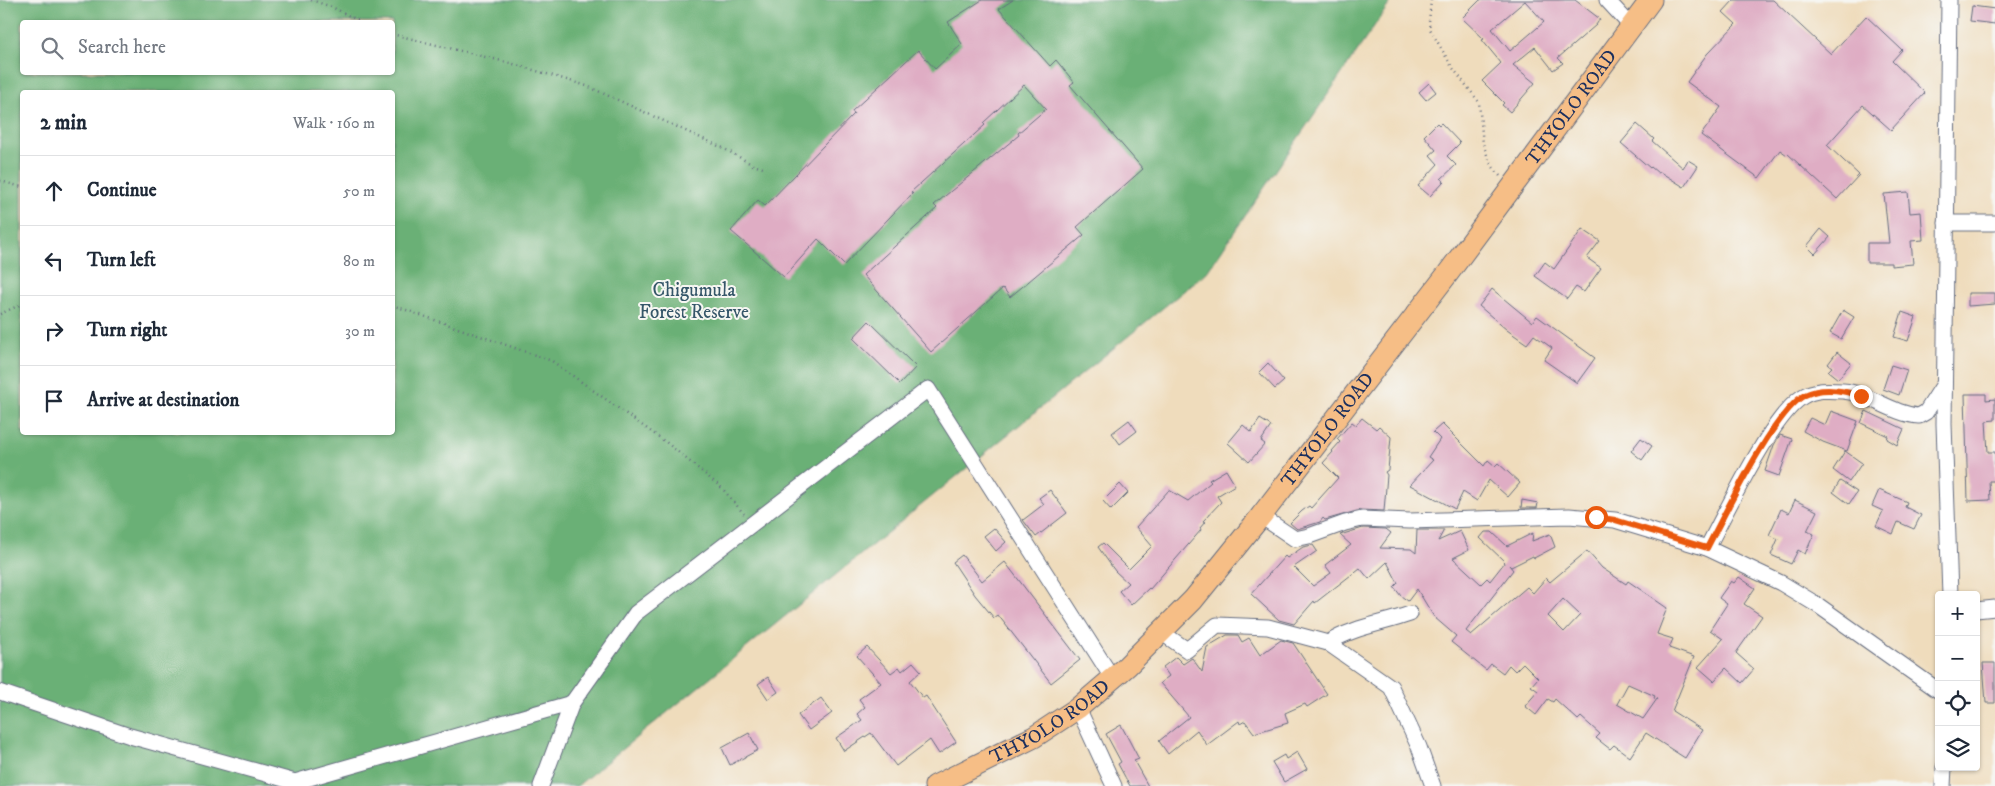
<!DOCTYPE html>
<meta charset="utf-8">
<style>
body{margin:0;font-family:"IM FELL DW Pica",serif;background:#f6f6f7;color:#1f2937}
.controls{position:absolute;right:15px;bottom:15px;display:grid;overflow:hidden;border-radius:5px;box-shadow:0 1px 4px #0004}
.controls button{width:45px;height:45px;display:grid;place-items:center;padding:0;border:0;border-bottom:1px solid #e0e1e3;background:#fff;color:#1f2937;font:25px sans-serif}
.stop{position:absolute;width:15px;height:15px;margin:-11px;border:4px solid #ea580c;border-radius:50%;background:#fff}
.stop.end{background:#ea580c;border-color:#fff;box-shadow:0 1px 5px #0008}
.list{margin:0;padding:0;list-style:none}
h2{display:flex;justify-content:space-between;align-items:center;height:65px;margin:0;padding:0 20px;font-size:21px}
h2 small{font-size:16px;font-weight:400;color:#747a83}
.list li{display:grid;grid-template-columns:32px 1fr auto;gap:15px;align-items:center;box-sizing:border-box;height:70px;padding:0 20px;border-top:1px solid #e0e1e3}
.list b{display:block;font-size:19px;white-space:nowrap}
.list em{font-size:16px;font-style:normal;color:#747a83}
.icon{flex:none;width:28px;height:28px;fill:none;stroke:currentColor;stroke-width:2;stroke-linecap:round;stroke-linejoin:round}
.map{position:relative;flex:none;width:1995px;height:786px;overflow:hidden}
.search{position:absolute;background:#fff;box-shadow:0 1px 4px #0004;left:20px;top:20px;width:375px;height:55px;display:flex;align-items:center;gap:12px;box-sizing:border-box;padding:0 18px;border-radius:5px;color:#747a83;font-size:19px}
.panel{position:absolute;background:#fff;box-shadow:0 1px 4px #0004;left:20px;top:90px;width:375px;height:345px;border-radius:5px}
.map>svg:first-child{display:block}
</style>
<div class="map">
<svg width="1995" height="786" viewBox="0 0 1995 786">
<rect width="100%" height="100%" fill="#f6f6f2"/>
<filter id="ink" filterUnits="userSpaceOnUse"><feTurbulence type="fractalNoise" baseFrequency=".02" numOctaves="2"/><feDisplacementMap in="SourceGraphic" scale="10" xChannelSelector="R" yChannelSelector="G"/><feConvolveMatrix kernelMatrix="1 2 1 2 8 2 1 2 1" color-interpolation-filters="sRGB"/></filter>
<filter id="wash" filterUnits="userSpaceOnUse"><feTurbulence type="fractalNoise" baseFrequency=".0096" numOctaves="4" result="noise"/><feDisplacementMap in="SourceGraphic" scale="20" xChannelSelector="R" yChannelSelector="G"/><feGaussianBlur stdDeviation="1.12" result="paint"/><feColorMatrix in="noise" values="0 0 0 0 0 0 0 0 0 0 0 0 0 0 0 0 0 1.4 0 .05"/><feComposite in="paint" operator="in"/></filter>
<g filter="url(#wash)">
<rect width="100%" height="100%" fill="#efdcbc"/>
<!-- forest -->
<path fill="#6ab076" stroke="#42706a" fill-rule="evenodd" d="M0,0H1392L1207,272L577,786H0ZM22,22H392V72H22ZM22,92H392V432H22Z"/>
<g id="blocks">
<!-- building -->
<g fill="#dfadc4" fill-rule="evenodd">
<path d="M982,0H1013L999,9L1050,66L1056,60L1074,82L1070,85L1143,169L1077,227L1084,235L1010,297L1003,288L931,352L863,275L937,208L934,205L1019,135L1018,133L1046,109L1024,85L983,123L985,125L911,192L913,193L844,265L818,239L784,277L731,231L758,200L765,206L854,114L852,111L918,50L935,69L962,44L948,22Z"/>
<path d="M1480,0H1575L1600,19L1596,25L1558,58L1563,63L1553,70L1535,47L1513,65L1535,83L1510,112L1502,105L1504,103L1482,81L1501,63L1482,40L1484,39L1462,18ZM1525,1L1544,22L1510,51L1492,29Z"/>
<path d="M1734,0H1773L1831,54L1866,16L1902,50L1892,61L1925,93L1891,130L1863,105L1827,145L1859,175L1837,199L1788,154L1787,155L1780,150L1759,178L1701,135L1721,107L1687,82L1707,54L1736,24L1723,12Z"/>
<path d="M1972,6L1995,9V24L1970,21Z"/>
<path d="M1429,83L1436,92L1426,100L1419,92Z"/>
<path d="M1437,123L1439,125L1441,123L1460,143L1447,156L1456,165L1441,179L1444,181L1430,196L1418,186L1438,164L1430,155L1436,150L1424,136Z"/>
<path d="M1637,124L1654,139L1652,141L1683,168L1688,160L1698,166L1684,187L1660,172L1658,173L1651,167L1650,168L1621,143Z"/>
<path d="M1908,192L1910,213L1921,212L1923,240L1911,241L1913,264L1891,266V263H1867V243H1889L1884,194Z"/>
<path d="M1582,229L1600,241L1587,258L1601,268L1584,292L1576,287L1567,299L1535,276L1545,262L1554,269Z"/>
<path d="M1821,229L1830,237L1815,254L1807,246Z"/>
<path d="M1492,289L1532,322L1537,316L1595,358L1577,383L1544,360L1552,348L1534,335L1527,344L1507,330L1479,306Z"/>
<path d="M1968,293H1995V304L1968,306Z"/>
<path d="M1843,310L1854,317L1841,339L1830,333Z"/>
<path d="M1902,312L1916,317L1908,341L1894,337Z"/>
<path d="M869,321L916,367L900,384L853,338Z"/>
<path d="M1837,352L1851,363L1838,379L1828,371L1832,367L1828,364Z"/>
<path d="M1268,363L1284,381L1275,389L1259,372Z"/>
<path d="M1891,365L1907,370L1899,395L1883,389Z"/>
<path d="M1965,394H1986V400L1995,399V420L1986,421L1988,452H1995V481H1989L1990,500L1968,501Z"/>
<path d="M1831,411L1858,421L1847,451L1823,442L1803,431L1810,418L1825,425Z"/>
<path d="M1866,411L1904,429L1897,445L1887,439L1888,436L1861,423Z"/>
<path d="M1362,418L1376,429L1379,426L1391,437L1388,470L1385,472L1387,475L1384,511L1360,510L1325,520L1323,518L1320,522L1297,529L1290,523L1302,511L1309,506L1311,508L1338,478L1323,463L1333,452L1332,451L1340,442L1337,439L1352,422L1356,425Z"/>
<path d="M1260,419L1271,426L1261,441L1265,444L1249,462L1228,443L1243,425L1251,432Z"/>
<path d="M1129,420L1137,431L1120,444L1112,433Z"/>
<path d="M1442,424L1484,466L1488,460L1495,466L1498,463L1520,483L1508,497L1489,480L1477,501L1463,492L1455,509L1410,485L1433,460L1428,457L1440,439L1433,432Z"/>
<path d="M1780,435L1792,439L1779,476L1765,471L1774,445Z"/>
<path d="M1641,438L1652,446L1642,460L1631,451Z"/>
<path d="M1845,451L1862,463L1849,482L1833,470Z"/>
<path d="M1226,470L1235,485L1217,496L1221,502L1203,521L1205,522L1200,528L1201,530L1150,589L1149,588L1131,605L1119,591L1128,583L1115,571L1098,547L1103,543L1129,569L1152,546L1136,527L1169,490L1188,501L1211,482L1209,480Z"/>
<path d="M1840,481L1857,492L1849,504L1833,492Z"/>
<path d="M1120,484L1128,493L1111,510L1103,501Z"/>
<path d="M1050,490L1067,513L1036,537L1023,520L1044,504L1039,498Z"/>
<path d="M1879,490L1907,502L1905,507L1921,515L1914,529L1898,522L1893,534L1876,526L1883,511L1872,506Z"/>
<path d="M1522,500L1538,503L1537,508H1521Z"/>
<path d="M1795,500L1817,511L1807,531L1814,534L1805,554L1798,550L1791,564L1771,555L1778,539L1769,535L1781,509L1789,513Z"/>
<path d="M994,528L1006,542L996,551L984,536Z"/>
<path d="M1363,528L1386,529L1391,533L1380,548L1411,549L1416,553L1417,530H1444L1438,541L1460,531L1469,550L1453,558L1481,584L1487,578L1490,581L1505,562L1480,538L1485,532H1492L1507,546L1533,533L1532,541L1550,534L1555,547L1534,558L1533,556L1511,567L1509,565L1513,570L1466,631L1471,635L1527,587L1533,593L1546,578L1550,582L1587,551L1602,568L1626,584L1628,581L1667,608L1657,634L1673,639L1669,648L1694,657L1672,711L1702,730L1685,758L1646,733L1630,757L1614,745L1610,749L1596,738L1600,734L1581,717L1578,720L1555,699L1553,702L1548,699L1536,715L1525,706L1538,691L1531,686L1538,678L1523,663L1515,671L1509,665L1503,673L1491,664L1486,670L1451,642L1456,636L1434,617L1417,589L1408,601L1401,596L1394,587L1398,583L1387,562L1369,579L1360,568L1315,603L1314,601L1294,624L1279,620L1251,594L1285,556L1287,558L1303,547L1313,545L1317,551L1294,567L1313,586L1331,573L1325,565L1351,545L1340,535ZM1563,599L1580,615L1564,632L1548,616ZM1628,684L1655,696L1654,698L1657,699L1643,719L1617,704Z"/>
<path d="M962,555L982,581L1005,562L1080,660L1051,683L998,615L994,618L975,595L953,562Z"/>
<path d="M1739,577L1755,588L1744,604L1762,616L1736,653L1754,669L1742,683L1726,668L1714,681L1698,667L1723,639L1710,630L1727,604L1719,598L1731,581L1734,583Z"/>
<path d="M1227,635H1238L1242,642L1249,638L1260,655L1281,640L1293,643L1327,694L1307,707L1305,704L1285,713L1288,723L1254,733L1245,721L1240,724L1239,721L1207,745L1197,730L1168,754L1159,741L1189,717L1160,683L1169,676L1163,667L1176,657L1183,664L1192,658L1202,672L1207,647Z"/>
<path d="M867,647L891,673L899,667L902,671L913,662L921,671L910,681L923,698L926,696L956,742L939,754L930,740L896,766L871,733L844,751L836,738L862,720L857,714L865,707L859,699L881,683L857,656Z"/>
<path d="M1983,663H1995V703H1986Z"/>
<path d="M768,677L778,692L768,699L758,684Z"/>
<path d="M821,698L832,713L809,730L798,715Z"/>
<path d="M1121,725L1139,759L1134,761L1148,786H1130L1118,764L1121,762L1106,734Z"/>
<path d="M749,733L758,750L730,765L722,748Z"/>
<path d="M1297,752L1307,769L1284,782L1272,762L1284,755L1286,759Z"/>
</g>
</g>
</g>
<g filter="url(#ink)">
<use href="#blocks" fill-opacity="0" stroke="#656c7f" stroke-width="1"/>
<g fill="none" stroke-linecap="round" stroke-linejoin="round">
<defs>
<g id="minor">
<path d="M1607,0L1631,26"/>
<path d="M1949,0L1944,424L1950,595"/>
<path d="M1946,223H1995"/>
<path d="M1261,516L1295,539L1309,536L1345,523L1362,519L1410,521L1569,516L1615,520L1707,548L1781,583L1819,606L1939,691"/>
<path d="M1707,548C1727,511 1770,418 1802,397C1814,389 1829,390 1843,391C1869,393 1892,414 1919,416L1926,412L1944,384"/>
<path d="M1976,610L1995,608"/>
<path d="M1161,632L1187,650L1217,625L1268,627L1328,643L1391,687L1419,747L1433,786"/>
<path d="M1328,643C1353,627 1382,624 1410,614"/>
<path d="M0,692L130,736L295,782L572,703L541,786"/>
<path d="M572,703L636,613L928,389L1113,679"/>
<path d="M1078,708L1114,786"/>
<path d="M1943,786L1944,767"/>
</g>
<g id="highway">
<path id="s1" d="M935,786L1034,737L1078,708L1127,666L1193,600L1261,516L1449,272L1651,0"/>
</g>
</defs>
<!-- minor casing -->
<use href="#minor" stroke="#656c7f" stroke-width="17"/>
<!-- highway casing -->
<use href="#highway" stroke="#656c7f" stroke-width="23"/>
<!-- path -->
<g stroke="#656c7f" stroke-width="2.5" stroke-dasharray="1 4" stroke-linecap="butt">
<path d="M311,0L332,7L361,22"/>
<path d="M1431,0L1429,22L1430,29L1452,67L1479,102L1483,144L1490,163L1500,176"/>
<path d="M392,34L510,63L587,86L723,148L753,165L763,168"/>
<path d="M0,181L22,187"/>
<path d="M392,305L552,361L667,443L722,488L744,514"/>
<path d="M0,314L22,304"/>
</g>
<!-- minor -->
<use href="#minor" stroke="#fff" stroke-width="15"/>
<!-- highway -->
<use href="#highway" stroke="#f6be86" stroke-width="21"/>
</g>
</g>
<g fill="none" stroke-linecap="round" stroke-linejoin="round" filter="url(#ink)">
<!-- route -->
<path stroke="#ea580c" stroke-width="6" d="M1596,517L1615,520L1707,548C1725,514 1774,411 1805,395C1823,386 1843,390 1861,396"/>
</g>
<g text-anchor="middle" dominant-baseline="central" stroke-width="4" stroke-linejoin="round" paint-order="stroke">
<!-- street labels -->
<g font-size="19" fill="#1b2f5e" stroke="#f6f6f2">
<text stroke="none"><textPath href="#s1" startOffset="942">THYOLO ROAD</textPath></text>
<text stroke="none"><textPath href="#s1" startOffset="538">THYOLO ROAD</textPath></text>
<text stroke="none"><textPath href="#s1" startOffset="132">THYOLO ROAD</textPath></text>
</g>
<!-- park labels -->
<g font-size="19" fill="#355669" stroke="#f6f6f2">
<text x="694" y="290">Chigumula<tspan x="694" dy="22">Forest Reserve</tspan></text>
</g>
</g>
</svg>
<div class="controls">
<button>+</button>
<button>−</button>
<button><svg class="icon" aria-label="locate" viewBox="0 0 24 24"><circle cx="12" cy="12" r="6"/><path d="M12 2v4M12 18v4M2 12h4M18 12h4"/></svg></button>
<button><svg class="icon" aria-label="layers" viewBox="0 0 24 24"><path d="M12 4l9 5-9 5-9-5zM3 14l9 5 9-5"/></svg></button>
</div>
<div class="stop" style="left:1596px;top:517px"></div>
<div class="stop end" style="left:1861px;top:396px"></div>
<div class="search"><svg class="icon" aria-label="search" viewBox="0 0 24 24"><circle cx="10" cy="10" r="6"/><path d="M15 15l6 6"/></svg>Search here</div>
<section class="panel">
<h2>2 min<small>Walk · 160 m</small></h2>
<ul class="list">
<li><svg class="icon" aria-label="ahead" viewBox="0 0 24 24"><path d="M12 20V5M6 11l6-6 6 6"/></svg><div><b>Continue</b></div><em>50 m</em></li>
<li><svg class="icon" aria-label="left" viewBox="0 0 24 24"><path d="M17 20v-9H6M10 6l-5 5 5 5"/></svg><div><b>Turn left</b></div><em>80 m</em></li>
<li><svg class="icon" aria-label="right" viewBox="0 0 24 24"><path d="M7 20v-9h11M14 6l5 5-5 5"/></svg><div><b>Turn right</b></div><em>30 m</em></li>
<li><svg class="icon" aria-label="arrive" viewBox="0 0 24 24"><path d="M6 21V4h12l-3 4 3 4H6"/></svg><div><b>Arrive at destination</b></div></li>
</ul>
</section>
</div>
